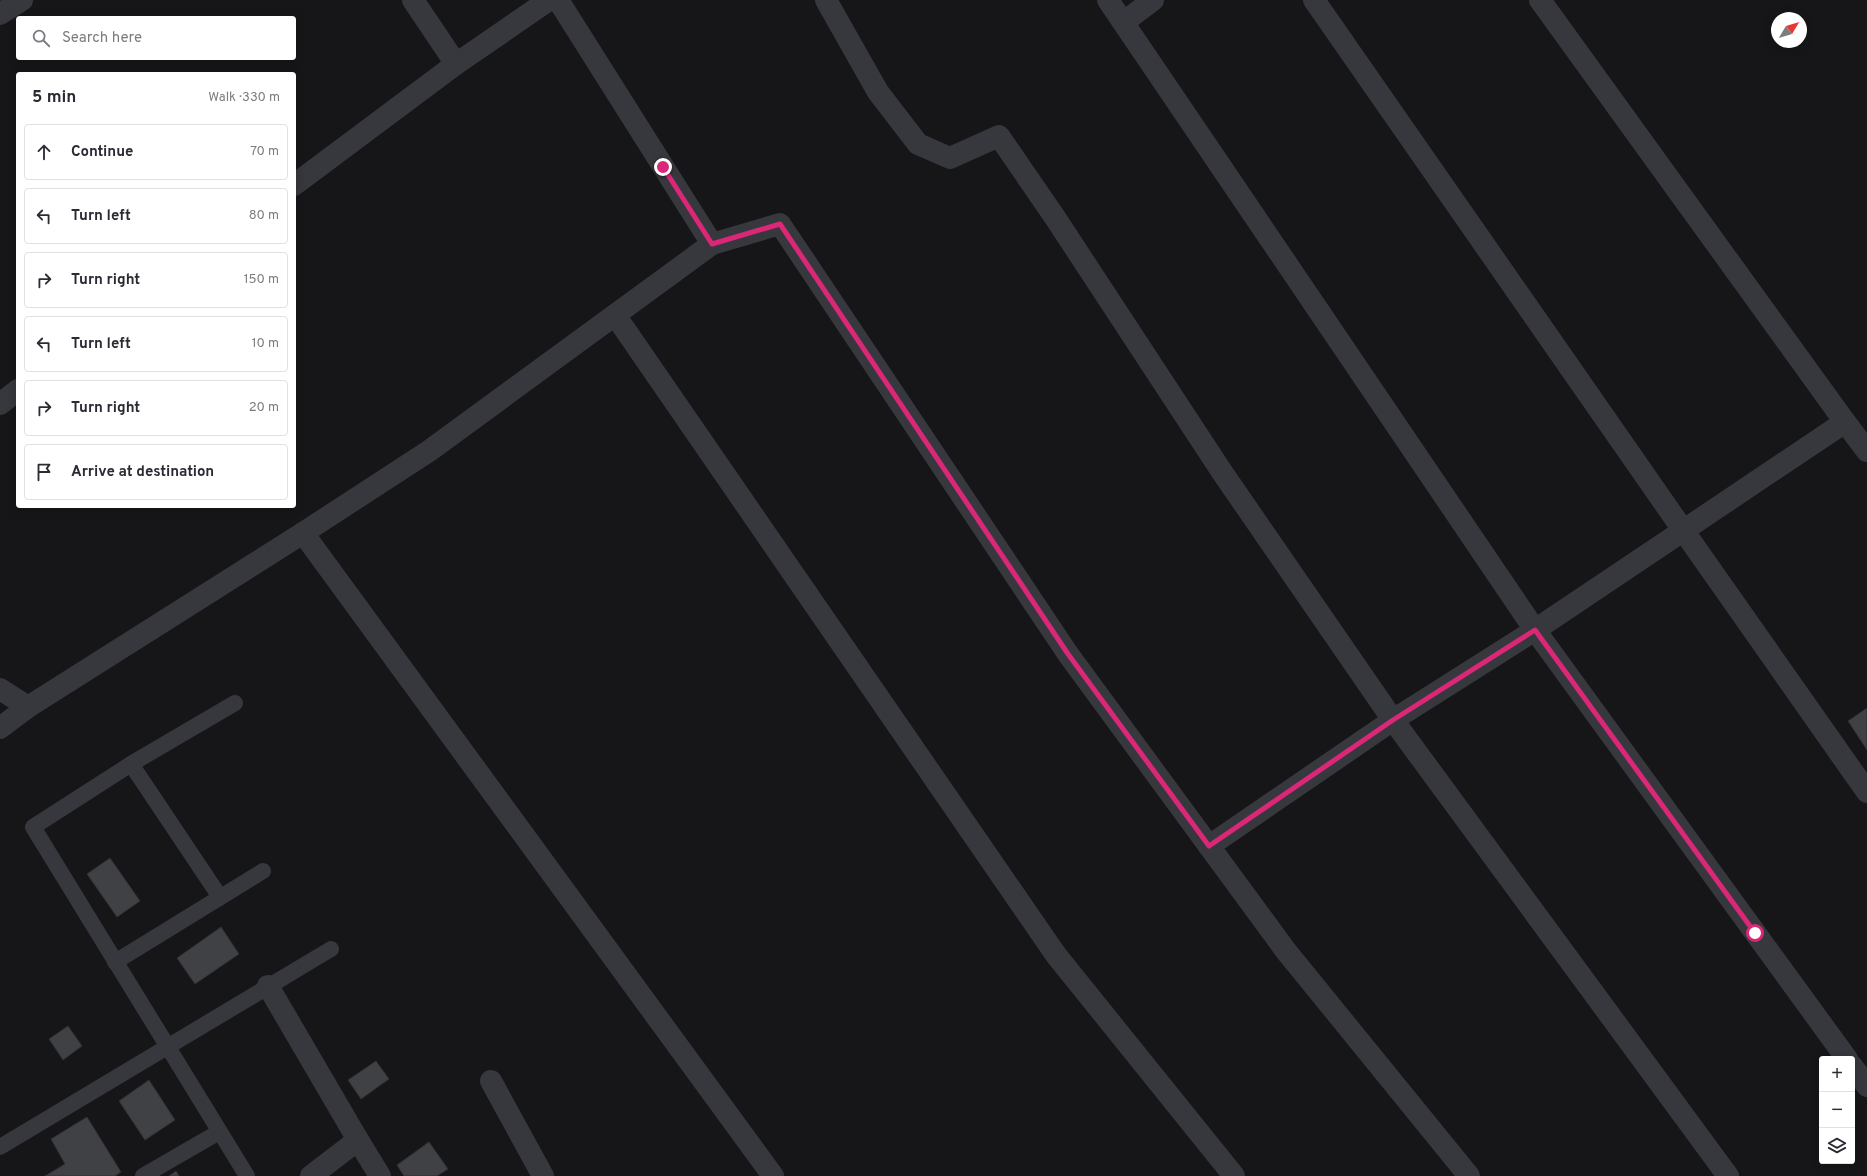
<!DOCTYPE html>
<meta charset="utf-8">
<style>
body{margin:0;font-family:Overpass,sans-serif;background:#f2f2f3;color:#2b2b33}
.controls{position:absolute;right:12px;bottom:12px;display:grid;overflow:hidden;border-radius:4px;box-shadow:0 2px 10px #0003}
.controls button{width:36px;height:36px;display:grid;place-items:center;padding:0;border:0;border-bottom:1px solid #e1e1e2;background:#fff;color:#2b2b33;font:20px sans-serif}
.compass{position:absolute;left:1771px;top:12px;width:36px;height:36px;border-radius:50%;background:#fff;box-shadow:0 2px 10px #0003;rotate:52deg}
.stop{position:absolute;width:12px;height:12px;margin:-9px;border:3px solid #db2777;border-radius:50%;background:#fff}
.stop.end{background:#db2777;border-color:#fff;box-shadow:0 1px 4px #0008}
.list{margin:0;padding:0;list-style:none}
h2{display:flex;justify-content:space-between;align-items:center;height:52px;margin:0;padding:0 16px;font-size:17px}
h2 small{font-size:13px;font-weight:400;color:#7c7c81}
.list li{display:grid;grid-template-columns:26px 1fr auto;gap:12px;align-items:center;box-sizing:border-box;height:56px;margin:0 8px 8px;padding:0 8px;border:1px solid #e1e1e2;border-radius:4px}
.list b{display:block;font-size:15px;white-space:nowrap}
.list em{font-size:13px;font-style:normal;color:#7c7c81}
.icon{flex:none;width:22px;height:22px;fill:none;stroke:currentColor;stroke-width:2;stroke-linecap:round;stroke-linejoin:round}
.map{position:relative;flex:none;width:1867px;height:1176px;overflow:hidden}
.search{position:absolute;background:#fff;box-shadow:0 2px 10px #0003;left:16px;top:16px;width:280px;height:44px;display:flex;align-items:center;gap:10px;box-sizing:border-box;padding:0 14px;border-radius:4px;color:#7c7c81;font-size:15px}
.panel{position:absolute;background:#fff;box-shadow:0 2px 10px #0003;left:16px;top:72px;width:280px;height:436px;border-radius:4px}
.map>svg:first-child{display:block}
</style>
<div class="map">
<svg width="1867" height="1176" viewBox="0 0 1867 1176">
<rect width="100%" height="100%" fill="#161618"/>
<!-- building -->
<g fill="#404145" stroke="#303034">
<path d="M1867,708V750L1848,721Z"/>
<path d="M110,858L140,901L117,917L87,874Z"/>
<path d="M221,927L239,954L195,984L177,958Z"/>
<path d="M68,1026L82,1046L63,1060L49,1039Z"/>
<path d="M376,1061L389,1079L361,1099L348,1080Z"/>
<path d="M149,1080L175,1120L145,1140L119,1101Z"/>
<path d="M87,1117L121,1172L115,1176H45L65,1164L51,1139Z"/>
<path d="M429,1142L448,1169L437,1176H404L397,1165Z"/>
<path d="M176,1171L179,1176H169Z"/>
</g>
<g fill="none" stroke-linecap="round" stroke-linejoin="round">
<!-- lane -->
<g stroke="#37383d" stroke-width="16">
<path d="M131,764L33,827L247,1176"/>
<path d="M220,897L131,764L235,703"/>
<path d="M115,962L263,871"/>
<path d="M0,1147L331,949"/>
<path d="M143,1176L219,1132"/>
</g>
<!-- street -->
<g stroke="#37383d" stroke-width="22">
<path d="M413,0L456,64"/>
<path d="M558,0L712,244"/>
<path d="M826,0L878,92L918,144L950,158L999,136L1056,219L1222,472L1393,720L1728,1176"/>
<path d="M1108,0L1535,630L1847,1059"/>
<path d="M1314,0L1683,530L1867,792"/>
<path d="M0,14L22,0"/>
<path d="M1124,22L1153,0"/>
<path d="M294,185L456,64L549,0"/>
<path d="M615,315L1056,955L1234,1176"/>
<path d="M0,404L18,390"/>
<path d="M1845,422L1867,451"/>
<path d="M303,533L773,1176"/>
<path d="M0,689L28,707"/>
<path d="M0,728L28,707L303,533L429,451L712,244L780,224L1068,654L1286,951L1469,1176"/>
<path d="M1209,846L1393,720L1535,630L1845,422L1540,0"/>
<path d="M268,986L358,1140"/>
<path d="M1852,1066L1867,1086"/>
<path d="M491,1081L543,1176"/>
<path d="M311,1176L358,1140L380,1176"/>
</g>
</g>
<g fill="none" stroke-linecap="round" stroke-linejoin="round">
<!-- route -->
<path stroke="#db2777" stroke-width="5" d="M663,167L712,244L780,224L1068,654L1209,846L1393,720L1535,630L1755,933"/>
</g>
</svg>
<div class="controls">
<button>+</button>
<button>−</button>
<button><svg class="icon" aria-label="layers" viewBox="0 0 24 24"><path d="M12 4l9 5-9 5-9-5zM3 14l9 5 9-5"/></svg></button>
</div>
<svg class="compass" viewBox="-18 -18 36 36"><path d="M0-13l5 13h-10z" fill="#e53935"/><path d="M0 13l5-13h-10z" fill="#7c7c81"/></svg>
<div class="stop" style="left:1755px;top:933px"></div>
<div class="stop end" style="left:663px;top:167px"></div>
<div class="search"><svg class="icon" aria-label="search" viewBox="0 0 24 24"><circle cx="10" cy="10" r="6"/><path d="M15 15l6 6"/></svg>Search here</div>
<section class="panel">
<h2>5 min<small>Walk · 330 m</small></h2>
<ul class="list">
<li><svg class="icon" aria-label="ahead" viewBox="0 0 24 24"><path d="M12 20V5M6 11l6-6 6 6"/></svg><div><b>Continue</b></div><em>70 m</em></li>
<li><svg class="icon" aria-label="left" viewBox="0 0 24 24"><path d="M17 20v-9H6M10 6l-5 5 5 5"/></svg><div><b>Turn left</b></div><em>80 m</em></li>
<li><svg class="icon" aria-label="right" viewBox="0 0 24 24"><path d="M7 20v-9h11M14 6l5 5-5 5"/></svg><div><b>Turn right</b></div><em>150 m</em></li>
<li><svg class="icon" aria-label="left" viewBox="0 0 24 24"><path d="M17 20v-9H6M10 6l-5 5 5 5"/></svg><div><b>Turn left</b></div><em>10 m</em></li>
<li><svg class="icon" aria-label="right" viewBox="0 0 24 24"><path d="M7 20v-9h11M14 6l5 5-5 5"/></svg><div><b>Turn right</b></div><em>20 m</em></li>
<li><svg class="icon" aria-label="arrive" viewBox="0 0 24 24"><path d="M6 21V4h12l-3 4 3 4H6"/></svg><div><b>Arrive at destination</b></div></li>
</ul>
</section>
</div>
